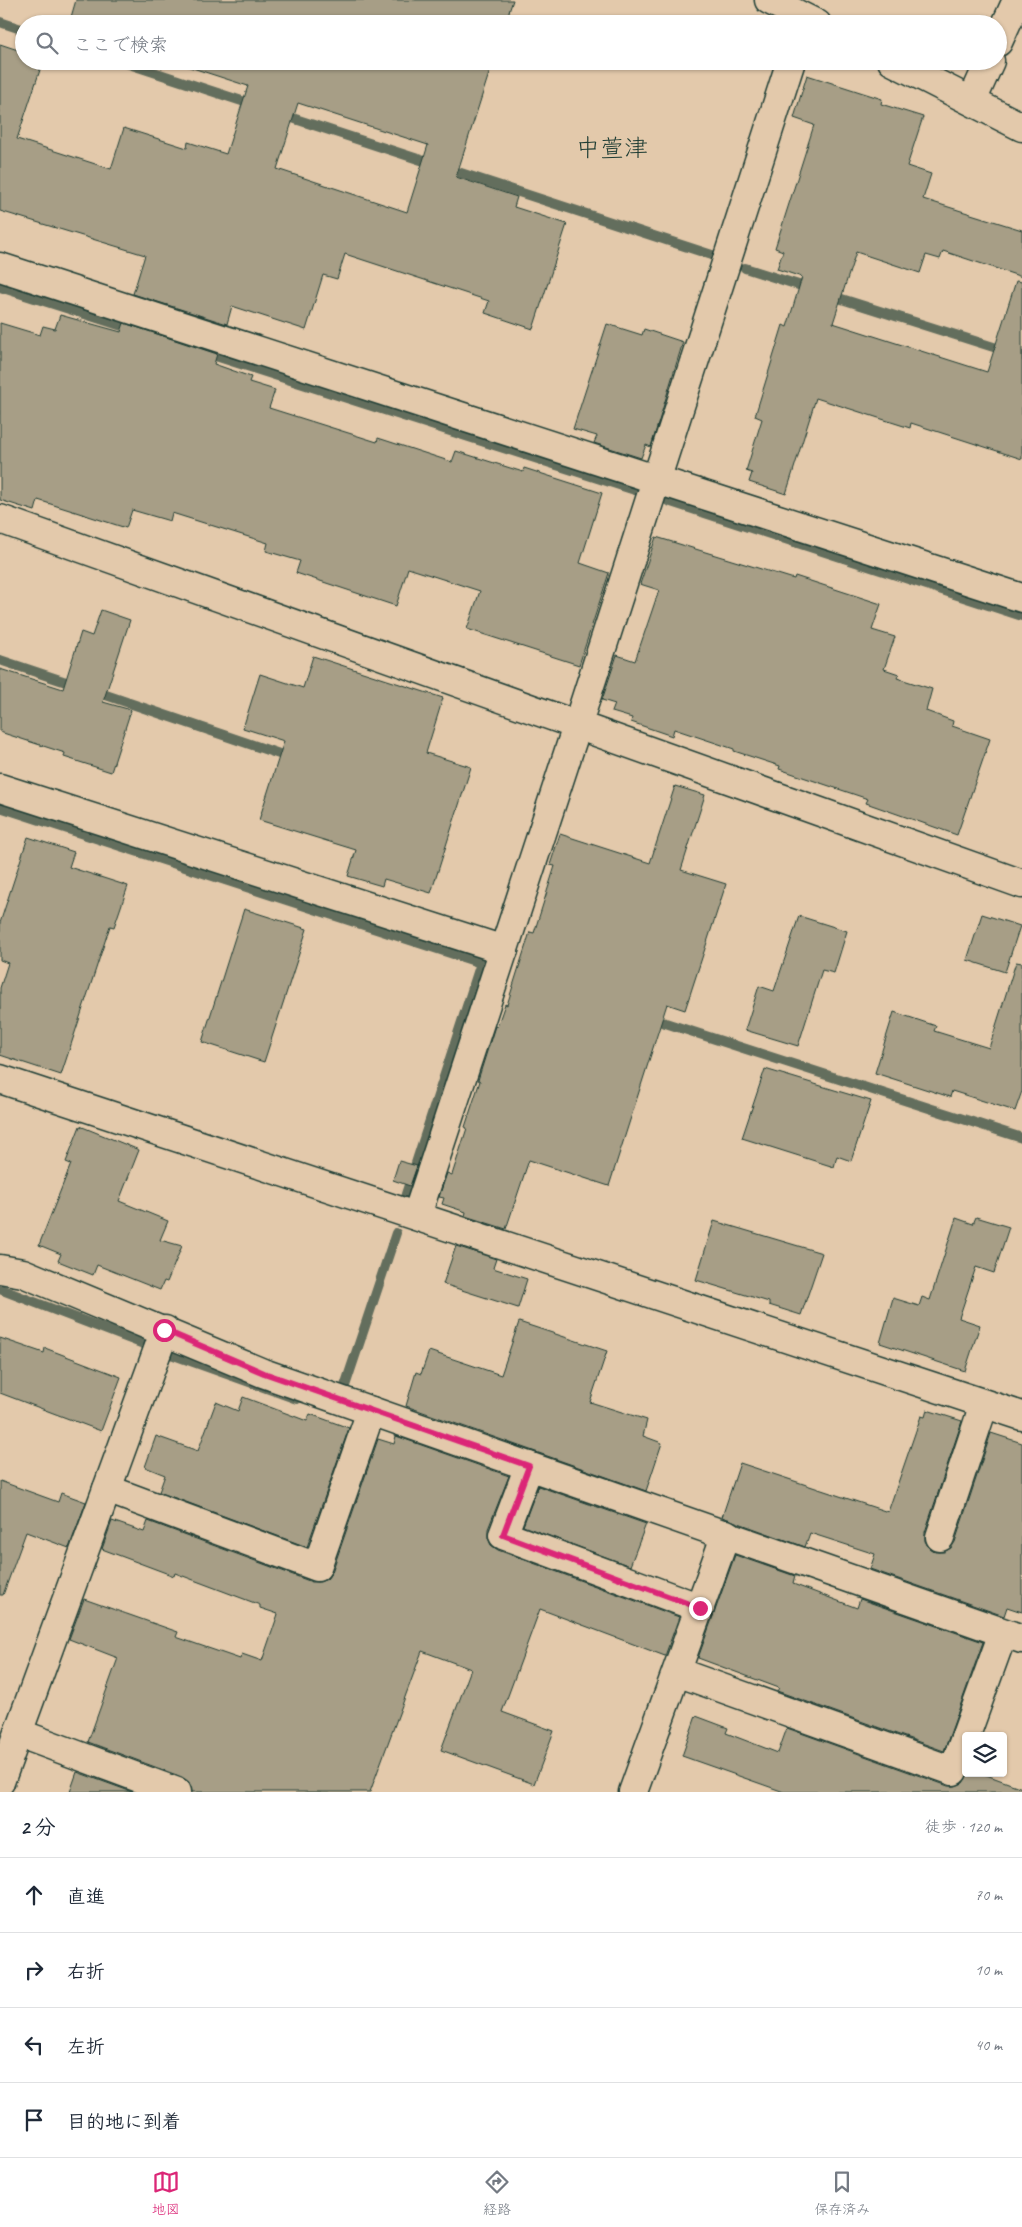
<!DOCTYPE html>
<html lang="ja">
<meta charset="utf-8">
<style>
body{margin:0;font-family:Caveat,"Klee One",sans-serif;background:#f2f2f3;color:#1f2937}
.controls{position:absolute;right:15px;bottom:15px;display:grid;overflow:hidden;border-radius:5px;box-shadow:0 1px 4px #0004}
.controls button{width:45px;height:45px;display:grid;place-items:center;padding:0;border:0;border-bottom:1px solid #e0e1e3;background:#fff;color:#1f2937;font:25px sans-serif}
.stop{position:absolute;width:15px;height:15px;margin:-11px;border:4px solid #db2777;border-radius:50%;background:#fff}
.stop.end{background:#db2777;border-color:#fff;box-shadow:0 1px 5px #0008}
.list{margin:0;padding:0;list-style:none}
h2{display:flex;justify-content:space-between;align-items:center;height:65px;margin:0;padding:0 20px;font-size:21px}
h2 small{font-size:16px;font-weight:400;color:#747a83}
.list li{display:grid;grid-template-columns:32px 1fr auto;gap:15px;align-items:center;box-sizing:border-box;height:75px;padding:0 20px;border-top:1px solid #e0e1e3}
.list b{display:block;font-size:19px;white-space:nowrap}
.list em{font-size:16px;font-style:normal;color:#747a83}
.icon{flex:none;width:28px;height:28px;fill:none;stroke:currentColor;stroke-width:2;stroke-linecap:round;stroke-linejoin:round}
.map{position:relative;flex:none;width:1022px;height:1792px;overflow:hidden}
.search{position:absolute;background:#fff;box-shadow:0 1px 4px #0004;left:15px;right:15px;top:15px;height:55px;display:flex;align-items:center;gap:12px;box-sizing:border-box;padding:0 18px;border-radius:28px;color:#747a83;font-size:19px}
.sheet{height:365px;background:#fff}
nav{display:flex;justify-content:space-around;align-items:center;box-sizing:border-box;height:70px;border-top:1px solid #e0e1e3;background:#fff;font-size:14px;color:#747a83}
nav a{display:grid;justify-items:center;gap:2px}
nav .on{color:#db2777}
.map>svg:first-child{display:block}
</style>
<div class="map">
<svg width="1022" height="1792" viewBox="0 0 1022 1792">
<rect width="100%" height="100%" fill="#e3c9ab"/>
<filter id="ink" filterUnits="userSpaceOnUse"><feTurbulence type="fractalNoise" baseFrequency=".02" numOctaves="2"/><feDisplacementMap in="SourceGraphic" scale="10" xChannelSelector="R" yChannelSelector="G"/><feConvolveMatrix kernelMatrix="1 2 1 2 8 2 1 2 1" color-interpolation-filters="sRGB"/></filter>
<g filter="url(#ink)">
<g fill="none" stroke-linecap="round" stroke-linejoin="round">
<!-- stream -->
<g stroke="#636e5d" stroke-width="10">
<path d="M0,22L24,30"/>
<path d="M120,61L254,105"/>
<path d="M280,114L712,255"/>
<path d="M745,268L811,289"/>
<path d="M0,287L135,330"/>
<path d="M829,295L1022,356"/>
<path d="M203,352L638,491"/>
<path d="M668,501L1022,616"/>
<path d="M0,660L78,686"/>
<path d="M94,691L291,758"/>
<path d="M0,807L481,963L406,1194"/>
<path d="M650,1018L1022,1138"/>
<path d="M0,1289L149,1346L146,1354"/>
<path d="M171,1354L297,1399"/>
<path d="M345,1386L396,1233"/>
</g>
</g>
<!-- building -->
<g fill="#a79e86" stroke="#1f3d34" fill-rule="evenodd">
<path d="M76,0H513L505,24H69Z"/>
<path d="M0,44L24,52V61H43L17,139L111,169L124,128L187,148L188,142L226,154L248,86L171,61H493L456,177L517,197L514,207L567,224L533,329L485,313L489,301L345,254L337,279L323,275L306,330L232,306L227,324L133,294L145,255L0,211ZM298,103L428,145L407,212L277,169Z"/>
<path d="M807,75L882,99L881,104L923,117L907,166L931,174L923,199L1022,230V277L943,251L940,259L926,255L920,273L856,252L833,323L987,372L1016,281L1022,282V459L911,423L910,428L816,398L786,494L749,482L752,473L746,471L762,419L755,416L783,325L787,327L802,277L777,269L783,251L775,248L814,125L794,118Z"/>
<path d="M60,315L121,332L124,323L217,354L214,364L251,377L249,382L275,390L269,408L377,442L378,438L452,462L456,451L523,472L524,468L602,493L580,563L609,573L579,665L467,629L480,591L408,568L396,606L296,573L300,561L266,551L268,543L172,513L170,521L132,510L126,528L38,500L35,511L0,500V323L40,335L43,326L55,329Z"/>
<path d="M607,324L642,335L644,329L683,342L651,447L646,445L641,458L594,443L597,436L573,429Z"/>
<path d="M656,537L794,579L795,576L881,604L872,630L895,637L884,669L899,674L897,678L932,689L926,711L953,721L952,726L990,739L957,835L866,803L868,799L779,769L780,766L734,751V749L674,729L672,736L631,722L632,718L612,712L615,704L602,700L617,655L635,661L659,590L640,584Z"/>
<path d="M101,610L130,620L103,702L131,710L111,772L64,757L65,753L0,732V669L63,689L81,632L92,636Z"/>
<path d="M313,656L443,698L426,753L471,767L431,893L384,879L382,886L348,876L356,850L259,820L284,741L243,728L260,674L303,688Z"/>
<path d="M675,786L705,795L681,870L726,884L685,1010L667,1004L609,1186L529,1160L506,1229L465,1216L466,1212L442,1204L444,1198L439,1197L447,1173L452,1175L467,1128L465,1127L480,1081L478,1080L495,1026L497,1027L505,1004L507,1005L530,932L534,933L555,866L550,865L560,834L650,863Z"/>
<path d="M28,837L74,852L69,867L128,886L114,927L110,926L61,1075L0,1055V988L8,963L0,960V923Z"/>
<path d="M244,909L307,929L264,1062L202,1042Z"/>
<path d="M982,914L1020,926L1005,972L967,960Z"/>
<path d="M799,916L847,931L834,973L822,970L798,1046L745,1030L759,986L774,991Z"/>
<path d="M1016,962L1022,963V1091L1015,1111L952,1091L950,1097L875,1073L894,1012L936,1026L934,1031L989,1048Z"/>
<path d="M765,1069L871,1101L851,1161L837,1156L834,1167L742,1138Z"/>
<path d="M80,1126L139,1150L119,1201L168,1221L160,1240L182,1246L167,1282L164,1281L160,1290L97,1265L93,1275L58,1261L61,1254L39,1245L71,1164L66,1162Z"/>
<path d="M399,1161L417,1166L410,1186L393,1180Z"/>
<path d="M976,1217L1009,1227L994,1273L976,1267L959,1318L980,1325L965,1371L880,1343L893,1298L919,1306L922,1297L930,1300L956,1218L973,1224Z"/>
<path d="M714,1221L822,1253L801,1315L769,1305V1302L696,1280Z"/>
<path d="M456,1246L496,1259L493,1268L527,1279L518,1308L443,1284Z"/>
<path d="M519,1322L607,1351L590,1402L647,1420L643,1436L662,1443L646,1491L406,1406L416,1372L421,1374L429,1351L501,1375Z"/>
<path d="M0,1338L44,1353L45,1348L121,1377L101,1431L0,1393Z"/>
<path d="M243,1397L307,1421L310,1414L349,1428L307,1547L159,1492L165,1475L145,1467L156,1436L198,1451L216,1402L238,1411Z"/>
<path d="M927,1410L962,1421L925,1532V1541L929,1548L935,1552H944L951,1548L955,1542L991,1433L1022,1443V1612L1007,1607L1004,1616L870,1569L875,1554L810,1533L805,1547L722,1517L740,1463L888,1512L921,1416L925,1417Z"/>
<path d="M396,1436L509,1476L488,1529V1538L491,1545L498,1550L679,1617L665,1656L540,1609L502,1712L554,1731L534,1784L441,1750L471,1669L422,1651L370,1792H192L189,1782L182,1777L88,1742L118,1658L69,1639L84,1599L178,1632L176,1637L240,1659L242,1654L262,1661L278,1614L260,1608V1605L175,1573L174,1576L102,1549L112,1521L144,1532L148,1521L312,1582H320L327,1579L332,1572L378,1439L394,1444Z"/>
<path d="M0,1481L58,1502L61,1493L86,1502L69,1548L26,1532L3,1595H0Z"/>
<path d="M538,1486L646,1524L630,1566L523,1526Z"/>
<path d="M735,1555L795,1576L793,1584L857,1608L860,1599L983,1642L944,1751L777,1691L779,1688L698,1658Z"/>
<path d="M696,1716L728,1728L726,1733L778,1753L787,1728L948,1786H955L963,1783L969,1773H981L1022,1788V1792H784L682,1756Z"/>
<path d="M77,1772L132,1792H70Z"/>
</g>
<g fill="none" stroke-linecap="round" stroke-linejoin="round">
<defs>
<g id="minor">
<path d="M769,0L817,24"/>
<path d="M998,42L1017,0"/>
<path d="M892,61L1022,127"/>
<path d="M972,101L990,61"/>
<path d="M0,267L1022,598"/>
<path d="M0,519L1022,884"/>
<path d="M0,788L504,950"/>
<path d="M0,1079L1022,1416"/>
<path d="M417,1215L577,726L791,61"/>
<path d="M0,1269L23,1273L263,1373L1022,1639"/>
<path d="M529,1466L503,1535L700,1608"/>
<path d="M107,1489L317,1567L371,1411"/>
<path d="M940,1537L984,1404"/>
<path d="M677,1672L953,1771L1003,1633"/>
<path d="M18,1733L177,1792"/>
<path d="M0,1782L165,1330"/>
<path d="M633,1792L726,1534"/>
</g>
</defs>
<!-- minor casing -->
<use href="#minor" stroke="#1f3d34" stroke-width="31"/>
<!-- minor -->
<use href="#minor" stroke="#e3c9ab" stroke-width="28"/>
</g>
</g>
<g fill="none" stroke-linecap="round" stroke-linejoin="round" filter="url(#ink)">
<!-- route -->
<path stroke="#db2777" stroke-width="6" d="M164,1330L264,1373L529,1466L503,1535L700,1608"/>
</g>
<g text-anchor="middle" dominant-baseline="central" stroke-width="4" stroke-linejoin="round" paint-order="stroke">
<!-- quarter labels -->
<g font-size="24" fill="#1f3d34" stroke="#e3c9ab">
<text x="612" y="148">中萱津</text>
</g>
</g>
</svg>
<div class="controls">
<button><svg class="icon" aria-label="layers" viewBox="0 0 24 24"><path d="M12 4l9 5-9 5-9-5zM3 14l9 5 9-5"/></svg></button>
</div>
<div class="stop" style="left:164px;top:1330px"></div>
<div class="stop end" style="left:700px;top:1608px"></div>
<div class="search"><svg class="icon" aria-label="search" viewBox="0 0 24 24"><circle cx="10" cy="10" r="6"/><path d="M15 15l6 6"/></svg>ここで検索</div>
</div>
<section class="sheet">
<h2>2 分<small>徒歩 · 120 m</small></h2>
<ul class="list">
<li><svg class="icon" aria-label="ahead" viewBox="0 0 24 24"><path d="M12 20V5M6 11l6-6 6 6"/></svg><div><b>直進</b></div><em>70 m</em></li>
<li><svg class="icon" aria-label="right" viewBox="0 0 24 24"><path d="M7 20v-9h11M14 6l5 5-5 5"/></svg><div><b>右折</b></div><em>10 m</em></li>
<li><svg class="icon" aria-label="left" viewBox="0 0 24 24"><path d="M17 20v-9H6M10 6l-5 5 5 5"/></svg><div><b>左折</b></div><em>40 m</em></li>
<li><svg class="icon" aria-label="arrive" viewBox="0 0 24 24"><path d="M6 21V4h12l-3 4 3 4H6"/></svg><div><b>目的地に到着</b></div></li>
</ul>
</section>
<nav>
<a class="on"><svg class="icon" aria-label="map" viewBox="0 0 24 24"><path d="M3 6l6-2 6 2 6-2v14l-6 2-6-2-6 2zM9 4v14M15 6v14"/></svg>地図</a>
<a><svg class="icon" aria-label="directions" viewBox="0 0 24 24"><path d="M12 3l9 9-9 9-9-9zM9 14v-3h6M13 9l2 2-2 2"/></svg>経路</a>
<a><svg class="icon" aria-label="saved" viewBox="0 0 24 24"><path d="M7 4h10v16l-5-4-5 4z"/></svg>保存済み</a>
</nav>
